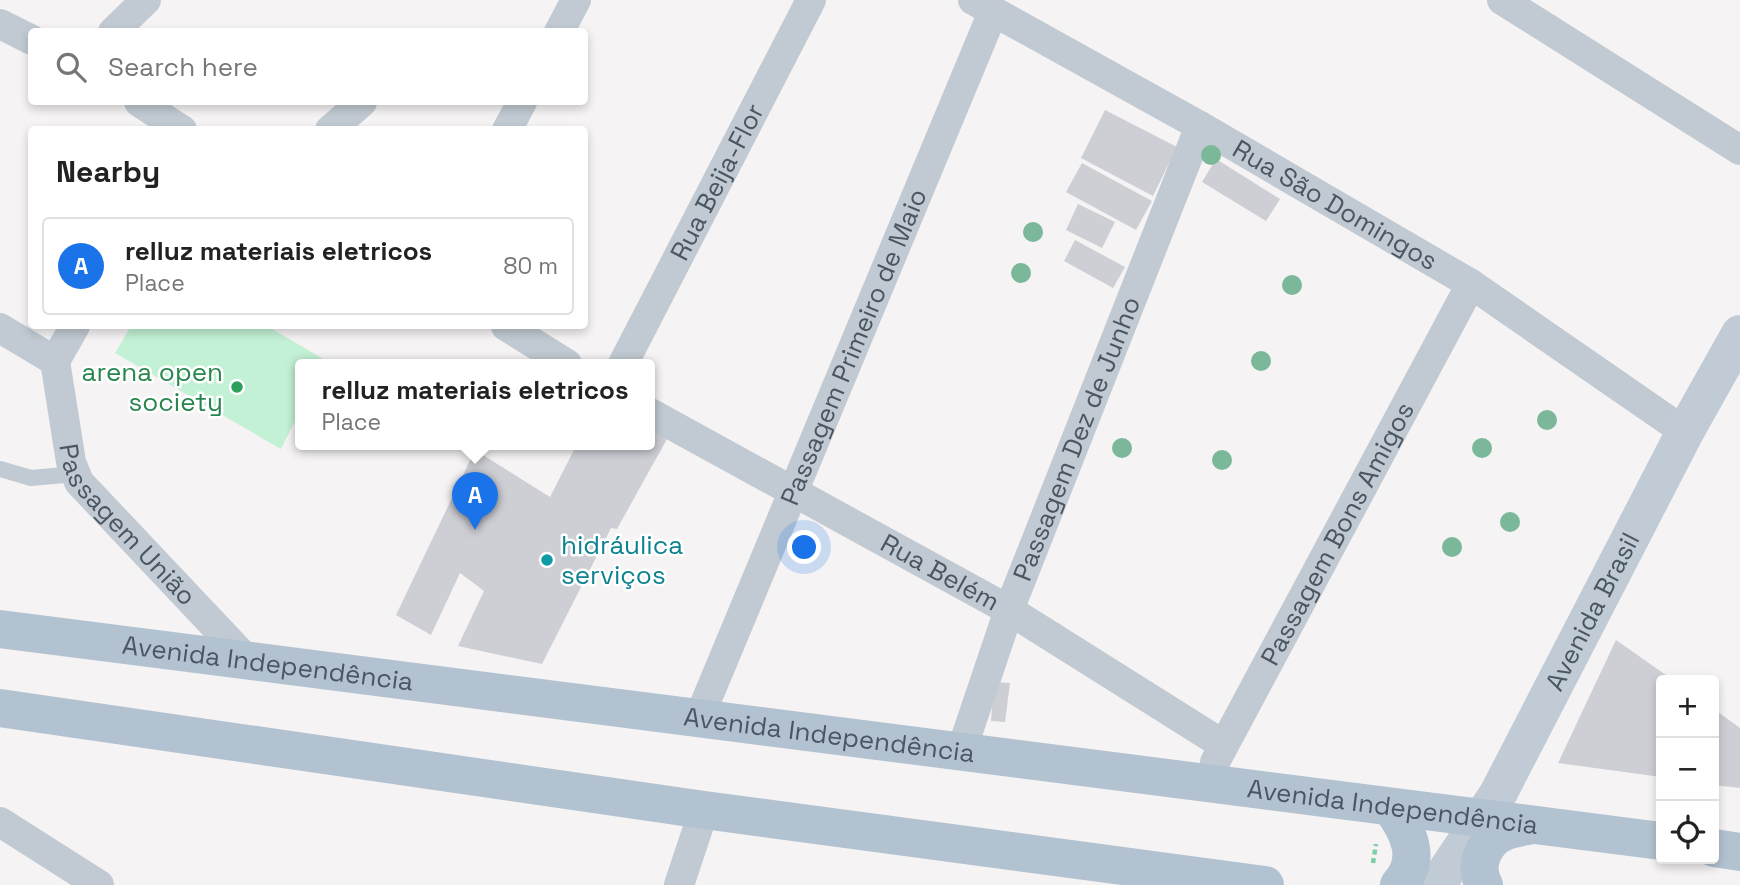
<!DOCTYPE html>
<meta charset="utf-8">
<style>
body{margin:0;font-family:"Space Grotesk",sans-serif;background:#f2f2f2;color:#222}
.controls{position:absolute;right:21px;bottom:21px;display:grid;overflow:hidden;border-radius:7px;box-shadow:0 4px 10px #0003}
.controls button{width:63px;height:63px;display:grid;place-items:center;padding:0;border:0;border-bottom:2px solid #e0e0e0;background:#fff;color:#222;font:35px sans-serif}
.you{position:absolute;left:805px;top:548px;width:24px;height:24px;margin:-18px;border:5px solid #fff;border-radius:50%;background:#1a73e8;box-shadow:0 0 0 10px #1a73e833}
.badge{display:grid;place-items:center;width:46px;height:46px;border-radius:50%;background:#1a73e8;color:#fff;font-size:23px;font-weight:700}
.pin{position:absolute;translate:-50% -58px;filter:drop-shadow(0 2px 4px #0008)}
.pin::after{content:'';position:absolute;top:37px;width:24px;height:21px;background:inherit;clip-path:polygon(0 0,100% 0,50% 100%)}
.popup{position:absolute;left:295px;top:359px;width:360px;height:91px;box-sizing:border-box;display:grid;place-content:center;border-radius:7px;background:#fff;filter:drop-shadow(0 2px 5px #0005);font-size:23px;white-space:nowrap;color:#767676}
.popup b{font-size:26px;color:#222}
.popup::after{content:'';position:absolute;left:50%;top:100%;margin-left:-14px;border:14px solid transparent;border-top-color:#fff}
.list{margin:0;padding:0;list-style:none}
h2{display:flex;justify-content:space-between;align-items:center;height:91px;margin:0;padding:0 28px;font-size:30px}
h2 small{font-size:23px;font-weight:400;color:#767676}
.list li{display:grid;grid-template-columns:46px 1fr auto;gap:21px;align-items:center;box-sizing:border-box;height:98px;margin:0 14px 14px;padding:0 14px;border:2px solid #e0e0e0;border-radius:7px}
.list b{display:block;font-size:26px;white-space:nowrap}
.list p{margin:0;font-size:23px;white-space:nowrap;color:#767676}
.list em{font-size:23px;font-style:normal;color:#767676}
.icon{flex:none;width:38px;height:38px;fill:none;stroke:currentColor;stroke-width:2;stroke-linecap:round;stroke-linejoin:round}
.map{position:relative;flex:none;width:1740px;height:885px;overflow:hidden}
.search{position:absolute;background:#fff;box-shadow:0 4px 10px #0003;left:28px;top:28px;width:560px;height:77px;display:flex;align-items:center;gap:18px;box-sizing:border-box;padding:0 24px;border-radius:7px;color:#767676;font-size:26px}
.panel{position:absolute;background:#fff;box-shadow:0 4px 10px #0003;left:28px;top:126px;width:560px;height:203px;border-radius:7px}
.map>svg:first-child{display:block}
</style>
<div class="map">
<svg width="1740" height="885" viewBox="0 0 1740 885">
<rect width="100%" height="100%" fill="#f5f3f3"/>
<!-- green -->
<path fill="#c3f1d5" d="M131,326H267L325,360L323,364H300V411L281,449L115,353Z"/>
<!-- building -->
<g fill="#cdcfd5">
<path d="M1105,110L1177,147L1153,196L1081,158Z"/>
<path d="M1216,159L1280,199L1266,221L1202,182Z"/>
<path d="M1082,163L1152,201L1136,230L1066,192Z"/>
<path d="M1078,204L1115,222L1102,248L1066,230Z"/>
<path d="M1075,240L1125,267L1113,288L1064,261Z"/>
<path d="M650,430L667,439L617,529L611,528L542,664L458,646L484,591L460,573L431,635L396,615L475,450L550,497L577,444H650Z"/>
<path d="M1616,640L1673,680H1661V777L1558,763Z"/>
<path d="M994,682L1010,683L1005,722L991,721Z"/>
<path d="M1714,709L1740,728V788L1714,785Z"/>
</g>
<g fill="none" stroke-linecap="round" stroke-linejoin="round">
<!-- path -->
<path stroke="#7ad0a6" stroke-width="4.5" stroke-dasharray="5 3.5" stroke-linecap="butt" d="M1373,863L1376,844"/>
<!-- lane -->
<path stroke="#c1cad2" stroke-width="16" d="M0,469L31,478L76,474"/>
<!-- street -->
<g stroke="#c1cad2" stroke-width="30">
<path id="s1" d="M973,0L1200,126L1471,284L1685,432"/>
<path d="M1502,0L1740,150"/>
<path d="M0,24L32,40"/>
<path d="M113,32L146,0"/>
<path d="M559,32L576,0"/>
<path d="M139,102L182,130"/>
<path d="M330,130L362,102"/>
<path d="M507,130L522,102"/>
<path id="s2" d="M75,326L55,361L71,462L79,482L248,661"/>
<path d="M506,326L567,364"/>
<path d="M0,328L55,361"/>
<path id="s3" d="M623,364L811,0"/>
<path id="s4" d="M650,413L1009,610L1222,744"/>
<path id="s5" d="M699,718L993,12"/>
<path id="s6" d="M961,752L1009,610L1200,126"/>
<path id="s7" d="M1215,762L1471,284"/>
<path d="M0,822L99,885"/>
<path d="M679,885L704,810"/>
</g>
<!-- secondary -->
<path stroke="#c1cbd6" stroke-width="38" id="s8" d="M1437,885L1498,794L1685,432L1740,334"/>
<!-- primary -->
<g stroke="#b3c2d1" stroke-width="38">
<path id="s9" d="M0,629L1661,841"/>
<path d="M0,708L704,810L1265,885"/>
<path d="M1391,807C1408,831 1423,859 1399,885"/>
<path d="M1714,848L1740,852"/>
<path d="M1484,885C1473,866 1484,840 1504,832C1512,828 1524,827 1533,825"/>
</g>
</g>
<!-- trees -->
<g fill="#7bb799">
<circle cx="1211" cy="155" r="10"/>
<circle cx="1033" cy="232" r="10"/>
<circle cx="1021" cy="273" r="10"/>
<circle cx="1292" cy="285" r="10"/>
<circle cx="1261" cy="361" r="10"/>
<circle cx="1547" cy="420" r="10"/>
<circle cx="1122" cy="448" r="10"/>
<circle cx="1482" cy="448" r="10"/>
<circle cx="1222" cy="460" r="10"/>
<circle cx="1510" cy="522" r="10"/>
<circle cx="1452" cy="547" r="10"/>
</g>
<!-- markers -->
<circle fill="#2e9e5b" stroke="#fff" stroke-width="2.5" cx="237" cy="387" r="7"/>
<circle fill="#0f9aa8" stroke="#fff" stroke-width="2.5" cx="547" cy="560" r="7"/>
<g text-anchor="middle" dominant-baseline="central" stroke-width="5" stroke-linejoin="round" paint-order="stroke">
<!-- street labels -->
<g font-size="26" fill="#4a5661" stroke="#fff">
<text stroke="none"><textPath href="#s3" startOffset="205">Rua Beija-Flor</textPath></text>
<text stroke="none"><textPath href="#s1" startOffset="416">Rua São Domingos</textPath></text>
<text stroke="none"><textPath href="#s5" startOffset="402">Passagem Primeiro de Maio</textPath></text>
<text stroke="none"><textPath href="#s6" startOffset="334">Passagem Dez de Junho</textPath></text>
<text stroke="none"><textPath href="#s2" startOffset="226">Passagem União</textPath></text>
<text stroke="none"><textPath href="#s7" startOffset="259">Passagem Bons Amigos</textPath></text>
<text stroke="none"><textPath href="#s4" startOffset="331">Rua Belém</textPath></text>
<text stroke="none"><textPath href="#s8" startOffset="315">Avenida Brasil</textPath></text>
<text stroke="none"><textPath href="#s9" startOffset="270">Avenida Independência</textPath></text>
<text stroke="none"><textPath href="#s9" startOffset="836">Avenida Independência</textPath></text>
<text stroke="none"><textPath href="#s9" startOffset="1404">Avenida Independência</textPath></text>
</g>
<!-- leisure labels -->
<g font-size="26" fill="#27864d" stroke="#fff" text-anchor="end">
<text x="223" y="372">arena open<tspan x="223" dy="30">society</tspan></text>
</g>
<!-- culture labels -->
<g font-size="26" fill="#0d838f" stroke="#fff" text-anchor="start">
<text x="561" y="545">hidráulica<tspan x="561" dy="30">serviços</tspan></text>
</g>
</g>
</svg>
<div class="controls">
<button>+</button>
<button>−</button>
<button><svg class="icon" aria-label="locate" viewBox="0 0 24 24"><circle cx="12" cy="12" r="6"/><path d="M12 2v4M12 18v4M2 12h4M18 12h4"/></svg></button>
</div>
<div class="you"></div>
<div class="pin badge" style="left:475px;top:530px">A</div>
<div class="popup"><b>relluz materiais eletricos</b>Place</div>
<div class="search"><svg class="icon" aria-label="search" viewBox="0 0 24 24"><circle cx="10" cy="10" r="6"/><path d="M15 15l6 6"/></svg>Search here</div>
<section class="panel">
<h2>Nearby<small></small></h2>
<ul class="list">
<li><span class="badge">A</span><div><b>relluz materiais eletricos</b><p>Place</p></div><em>80 m</em></li>
</ul>
</section>
</div>
